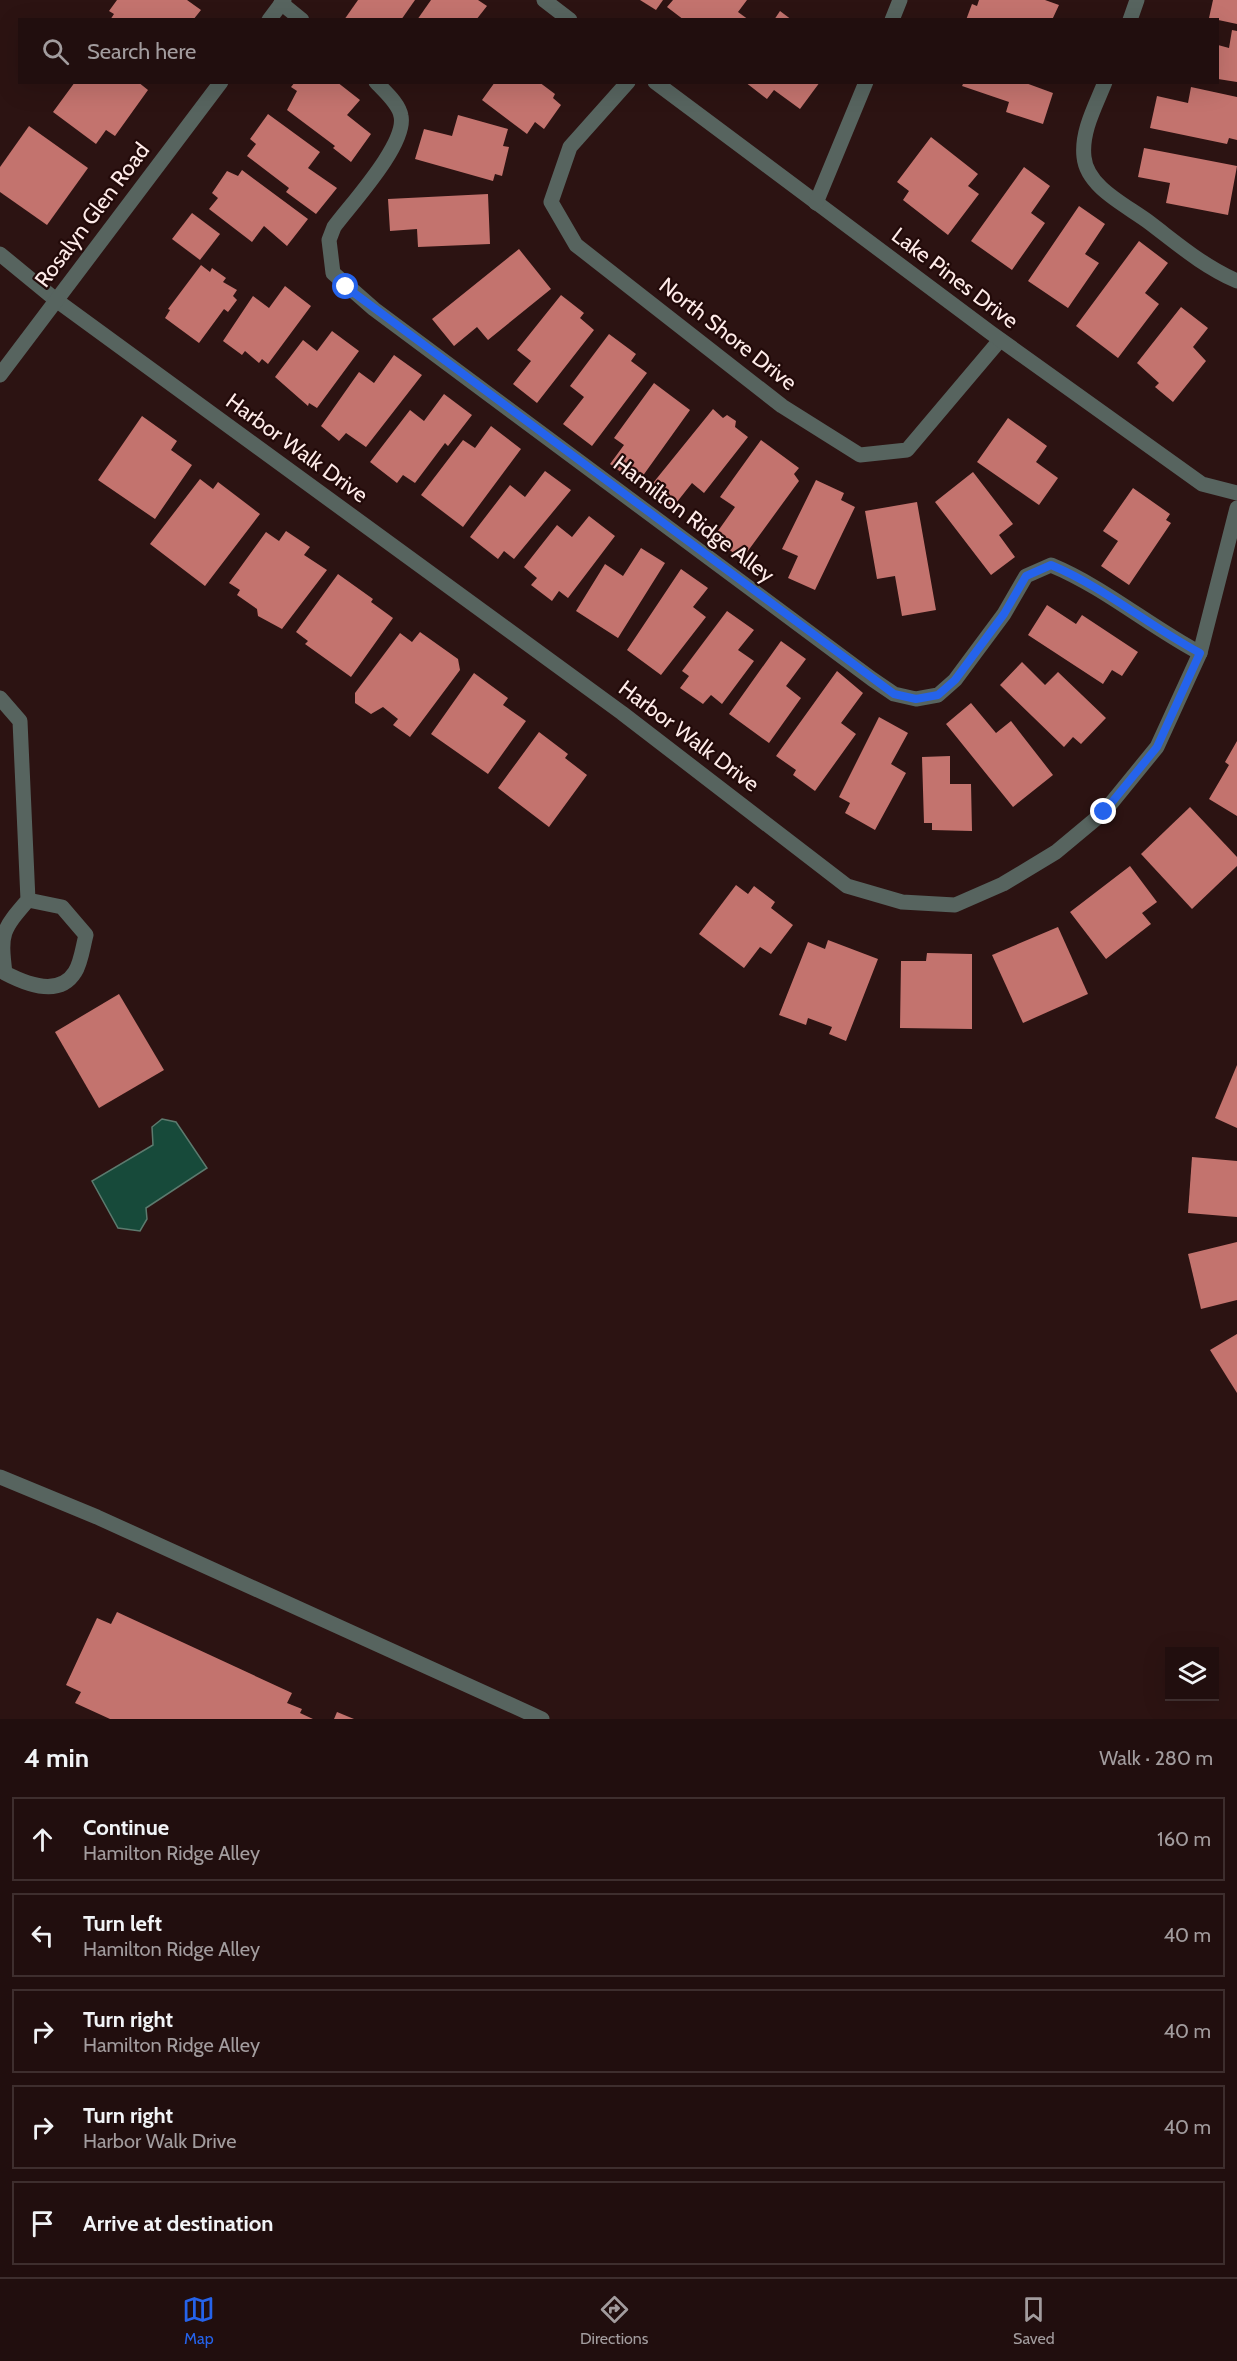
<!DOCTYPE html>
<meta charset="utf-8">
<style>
body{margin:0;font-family:Cabin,sans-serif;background:#291717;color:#f1f3f6}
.controls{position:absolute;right:18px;bottom:18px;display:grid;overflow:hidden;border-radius:0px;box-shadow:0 6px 24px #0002}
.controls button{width:54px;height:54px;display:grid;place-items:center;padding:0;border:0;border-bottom:2px solid #3e2e2e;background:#210e0e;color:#f1f3f6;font:30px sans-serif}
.stop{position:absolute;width:18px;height:18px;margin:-14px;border:4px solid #2563eb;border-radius:50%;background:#fff}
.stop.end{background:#2563eb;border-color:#fff;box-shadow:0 2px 6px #0008}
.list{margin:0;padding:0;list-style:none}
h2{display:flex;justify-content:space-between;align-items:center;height:78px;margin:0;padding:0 24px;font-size:26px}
h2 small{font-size:20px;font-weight:400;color:#a29c9e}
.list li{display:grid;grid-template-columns:39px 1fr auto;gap:18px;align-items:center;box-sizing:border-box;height:84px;margin:0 12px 12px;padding:0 12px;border:2px solid #3e2e2e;border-radius:0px}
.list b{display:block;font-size:22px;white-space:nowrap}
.list p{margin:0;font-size:20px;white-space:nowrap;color:#a29c9e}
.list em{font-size:20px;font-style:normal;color:#a29c9e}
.icon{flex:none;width:33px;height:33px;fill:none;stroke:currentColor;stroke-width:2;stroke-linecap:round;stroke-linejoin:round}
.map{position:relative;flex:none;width:1237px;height:1719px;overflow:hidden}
.search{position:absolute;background:#210e0e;box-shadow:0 6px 24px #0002;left:18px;right:18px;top:18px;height:66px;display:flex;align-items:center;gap:15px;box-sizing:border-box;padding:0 21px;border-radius:0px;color:#a29c9e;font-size:22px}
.sheet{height:558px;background:#210e0e}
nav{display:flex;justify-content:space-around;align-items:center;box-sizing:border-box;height:84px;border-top:2px solid #3e2e2e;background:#210e0e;font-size:16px;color:#a29c9e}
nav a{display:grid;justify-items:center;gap:3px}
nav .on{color:#2563eb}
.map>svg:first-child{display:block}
</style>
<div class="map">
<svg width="1237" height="1719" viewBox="0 0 1237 1719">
<rect width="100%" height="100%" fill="#2c1312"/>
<!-- water -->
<path fill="#174a3a" stroke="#5c7a6e" stroke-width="1.5" d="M162,1119L176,1122L207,1168L146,1208L147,1219L140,1231L118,1228L92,1181L153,1145L152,1127Z"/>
<!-- building -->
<g fill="#c3736e">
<path d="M117,0H187L201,10L193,20H110L114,14L109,11Z"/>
<path d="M358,0H415L401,20H344Z"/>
<path d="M431,0H478L487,6L476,20H417Z"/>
<path d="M640,0H663L656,10Z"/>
<path d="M673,0H747L738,12L749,20H684L667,7Z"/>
<path d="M979,0H1045L1059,5L1052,20H966L972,4L977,6Z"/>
<path d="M1213,0H1237V24L1209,18Z"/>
<path d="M780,11L792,20H774Z"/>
<path d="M1232,30L1237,31V82L1218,79V45L1229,48Z"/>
<path d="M75,82H138L148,90L115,136L106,130L96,144L53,112Z"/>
<path d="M295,82H337L360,100L347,115L371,134L351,162L333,148L335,146L287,110L297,91L291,87Z"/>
<path d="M495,82H539L555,94L553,98L561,105L544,129L535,122L527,134L482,100Z"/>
<path d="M745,82H820L800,109L774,90L767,99Z"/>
<path d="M964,82H1023L1053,93L1043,124L1006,112L1009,102L962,86Z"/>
<path d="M1191,87L1237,97V140L1229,138L1227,144L1150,128L1157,96L1188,103Z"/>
<path d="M268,114L320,152L308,168L337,188L316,214L286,192L289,188L247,156L256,144L250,139Z"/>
<path d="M458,115L508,129L503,146L509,147L502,176L495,174L493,181L415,159L424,129L452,136Z"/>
<path d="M29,126L88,168L47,225L0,192V167Z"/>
<path d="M931,137L978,174L968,186L979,194L948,235L903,200L909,191L897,182Z"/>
<path d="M1144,148L1237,166L1228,215L1166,203L1170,183L1138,177Z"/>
<path d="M1024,167L1050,186L1031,213L1045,223L1012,270L971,241Z"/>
<path d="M242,170L308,219L287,246L264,226L252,242L209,209L218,198L212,193L227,171L238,176Z"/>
<path d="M488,194L490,244L418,247L417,229L390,231L388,199Z"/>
<path d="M1079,206L1105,224L1085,254L1099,263L1068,308L1028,281Z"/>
<path d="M192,213L220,234L200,260L172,239Z"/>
<path d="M1139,241L1168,263L1145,293L1159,304L1118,358L1076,326Z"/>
<path d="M519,249L551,289L488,340L477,327L454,346L432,319Z"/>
<path d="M201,265L210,272L212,268L226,278L223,282L237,290L233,296L237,300L228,312L224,309L199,343L165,318L170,310L168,309Z"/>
<path d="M285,286L311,306L268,364L262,359L259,363L245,351L242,355L223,341L253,296L269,308Z"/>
<path d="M561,295L584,313L580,318L594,330L537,403L513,384L531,361L517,350Z"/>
<path d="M1181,307L1208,328L1193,347L1206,361L1173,402L1155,387L1159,383L1137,363Z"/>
<path d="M332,331L359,351L317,408L309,403L308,406L275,377L303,340L317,351Z"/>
<path d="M609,334L636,354L631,361L647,373L592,446L563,424L584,397L570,386Z"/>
<path d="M394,355L422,375L366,447L346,433L339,441L321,426L359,372L374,383Z"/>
<path d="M654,383L690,410L637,484L610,464L624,445L614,438Z"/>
<path d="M444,394L472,415L448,446L445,443L415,483L403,475L397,483L370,462L410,410L424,421Z"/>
<path d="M713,409L723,418L727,415L736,421L735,427L748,437L704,493L692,483L673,507L649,488Z"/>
<path d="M142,416L177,441L171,450L192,465L155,519L98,480Z"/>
<path d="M1008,418L1047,446L1036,462L1058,478L1039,505L977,462Z"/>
<path d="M491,426L521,449L463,527L421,495L463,440L475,448Z"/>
<path d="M761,440L799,468L794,474L799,481L742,559L713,538L735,507L720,497Z"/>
<path d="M545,471L571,490L514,559L504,551L498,559L470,537L510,485L525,497Z"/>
<path d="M973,472L1013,524L999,535L1015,557L991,575L935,502Z"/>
<path d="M200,479L213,489L218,482L260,514L205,586L150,544Z"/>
<path d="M816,480L844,493L841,500L855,507L815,590L788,578L798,556L782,549Z"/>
<path d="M1133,488L1170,514L1166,520L1171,523L1129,585L1101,566L1118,541L1103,531Z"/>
<path d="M917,502L936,610L902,616L895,576L877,579L865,511Z"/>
<path d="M589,516L615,536L568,598L559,591L552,601L531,585L537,578L524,567L557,525L572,537Z"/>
<path d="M286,531L310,547L304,555L327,570L282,629L258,616L257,609L237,595L240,590L229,583L266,532L279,541Z"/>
<path d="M641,548L665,563L618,638L576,611L605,564L623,576Z"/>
<path d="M681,569L708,588L693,607L706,617L661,675L627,650Z"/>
<path d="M338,574L373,599L371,602L393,618L351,677L305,644L308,641L296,632Z"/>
<path d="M1047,605L1076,624L1082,615L1138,652L1122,676L1112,670L1103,684L1028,635Z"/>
<path d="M727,611L754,630L738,650L754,661L722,704L711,695L703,704L680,688L689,676L682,671Z"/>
<path d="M420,632L458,659L460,670L410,737L393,725L398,719L383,707L371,714L355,703V693L400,633L412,642Z"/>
<path d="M781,641L806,659L786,686L801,698L769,743L729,714Z"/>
<path d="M1022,662L1045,685L1058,672L1106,718L1081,744L1073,737L1064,747L1000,685Z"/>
<path d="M837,671L863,693L841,723L856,734L815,791L793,775L796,770L776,756Z"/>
<path d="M474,673L508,698L503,705L526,721L488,774L431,734Z"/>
<path d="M971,703L996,733L1011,721L1053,775L1013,807L946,724Z"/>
<path d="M879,717L908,733L891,764L906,773L875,830L845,813L850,803L839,797Z"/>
<path d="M539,732L568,754L565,758L587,775L549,827L498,788Z"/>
<path d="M1237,741V816L1209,799L1229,765L1225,762Z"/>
<path d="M950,756V784H971L972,831L932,830V823H924L922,757Z"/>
<path d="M1190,807L1237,857V866L1192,909L1141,854Z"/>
<path d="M1130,866L1157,902L1142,913L1151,924L1106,959L1070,912Z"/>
<path d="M736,885L748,894L754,886L775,902L771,908L793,925L771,954L760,947L744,968L699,934Z"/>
<path d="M1058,927L1088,994L1023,1023L992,955Z"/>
<path d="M828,940L878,959L846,1041L829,1034L832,1027L808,1018L806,1025L779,1015L808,942L825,949Z"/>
<path d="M927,953L972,954V1029L900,1028L901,961H926Z"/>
<path d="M119,994L164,1070L99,1108L55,1032Z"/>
<path d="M1237,1065V1128L1215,1118Z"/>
<path d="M1192,1157L1237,1161V1217L1188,1213Z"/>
<path d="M1237,1242V1300L1201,1309L1188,1254Z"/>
<path d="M1237,1334V1393L1210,1350Z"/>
<path d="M117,1612L292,1693L287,1703L302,1709L300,1713L313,1719H110L75,1703L81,1692L66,1685L97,1618L111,1624Z"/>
<path d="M337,1712L354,1719H334Z"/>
</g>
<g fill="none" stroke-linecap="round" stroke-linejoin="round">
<!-- minor -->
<g stroke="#57645f" stroke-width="15">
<path d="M544,0L570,20"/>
<path d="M281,3L302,20"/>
<path d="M269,20L284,0"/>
<path d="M892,20L900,0"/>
<path d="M1130,20L1137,0"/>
<path d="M376,82C384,91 399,103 401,116C407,144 351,204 334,227L329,240L333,273L374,309L872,679L894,694L916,699L938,695L955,680L1004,614L1026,576L1051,565C1104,587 1149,626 1200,653"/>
<path d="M628,82L570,147L551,202L576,245L782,406L860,455L907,450L1000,340"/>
<path d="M655,82L991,333L1202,484L1237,493"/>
<path d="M1105,82C1096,105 1081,131 1084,157C1087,188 1128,206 1150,223C1179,245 1203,266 1237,281"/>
<path d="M816,203L866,82"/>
<path d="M0,254L56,300L622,713L847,886L902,902L955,905L1003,884L1056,852L1104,812L1157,747L1200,653L1237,508"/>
<path d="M0,375L221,82"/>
<path d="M0,698L20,721L28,900C2,930 0,933 5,973C24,983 59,998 75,972C81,963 83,946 86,935L62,907L28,900"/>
<path d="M0,1477L97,1517L542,1719"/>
</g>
</g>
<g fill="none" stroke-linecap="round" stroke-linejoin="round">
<!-- route -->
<path stroke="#2563eb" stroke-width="8" d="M346,287L894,694L916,699L938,695L955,680L1004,614L1026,576L1051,565C1104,587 1149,626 1200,653L1157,747L1104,812"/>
</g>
<g text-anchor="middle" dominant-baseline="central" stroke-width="4.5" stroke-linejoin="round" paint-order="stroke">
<!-- street labels -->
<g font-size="22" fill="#feebe9" stroke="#220a09">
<text transform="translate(92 215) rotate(-53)">Rosalyn Glen Road</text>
<text transform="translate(955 278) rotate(37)">Lake Pines Drive</text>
<text transform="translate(728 334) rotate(38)">North Shore Drive</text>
<text transform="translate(297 448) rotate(36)">Harbor Walk Drive</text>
<text transform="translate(694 519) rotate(37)">Hamilton Ridge Alley</text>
<text transform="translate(689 736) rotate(37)">Harbor Walk Drive</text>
</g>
</g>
</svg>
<div class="controls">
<button><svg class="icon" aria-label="layers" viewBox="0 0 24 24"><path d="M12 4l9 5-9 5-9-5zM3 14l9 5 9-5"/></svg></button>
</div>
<div class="stop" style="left:346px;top:287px"></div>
<div class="stop end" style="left:1104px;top:812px"></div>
<div class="search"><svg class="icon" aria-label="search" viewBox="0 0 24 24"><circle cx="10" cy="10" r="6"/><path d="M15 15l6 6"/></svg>Search here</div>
</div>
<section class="sheet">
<h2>4 min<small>Walk · 280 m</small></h2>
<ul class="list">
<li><svg class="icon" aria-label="ahead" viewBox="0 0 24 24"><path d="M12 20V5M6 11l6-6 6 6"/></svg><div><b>Continue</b><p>Hamilton Ridge Alley</p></div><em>160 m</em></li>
<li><svg class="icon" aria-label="left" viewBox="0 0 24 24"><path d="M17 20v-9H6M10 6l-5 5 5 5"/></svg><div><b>Turn left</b><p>Hamilton Ridge Alley</p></div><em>40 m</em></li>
<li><svg class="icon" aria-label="right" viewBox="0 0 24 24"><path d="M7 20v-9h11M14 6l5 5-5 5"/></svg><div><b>Turn right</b><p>Hamilton Ridge Alley</p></div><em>40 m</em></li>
<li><svg class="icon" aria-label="right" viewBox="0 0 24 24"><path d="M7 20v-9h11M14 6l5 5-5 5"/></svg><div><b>Turn right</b><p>Harbor Walk Drive</p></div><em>40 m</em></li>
<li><svg class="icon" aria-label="arrive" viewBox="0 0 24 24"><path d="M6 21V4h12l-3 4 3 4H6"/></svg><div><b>Arrive at destination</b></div></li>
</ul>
</section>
<nav>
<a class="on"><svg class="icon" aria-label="map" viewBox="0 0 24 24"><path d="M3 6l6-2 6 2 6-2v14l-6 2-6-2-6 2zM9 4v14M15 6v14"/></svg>Map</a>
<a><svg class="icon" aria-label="directions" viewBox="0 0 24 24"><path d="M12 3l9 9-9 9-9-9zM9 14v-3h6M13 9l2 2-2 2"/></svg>Directions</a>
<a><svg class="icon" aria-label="saved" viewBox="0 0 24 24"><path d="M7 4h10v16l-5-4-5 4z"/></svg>Saved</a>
</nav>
